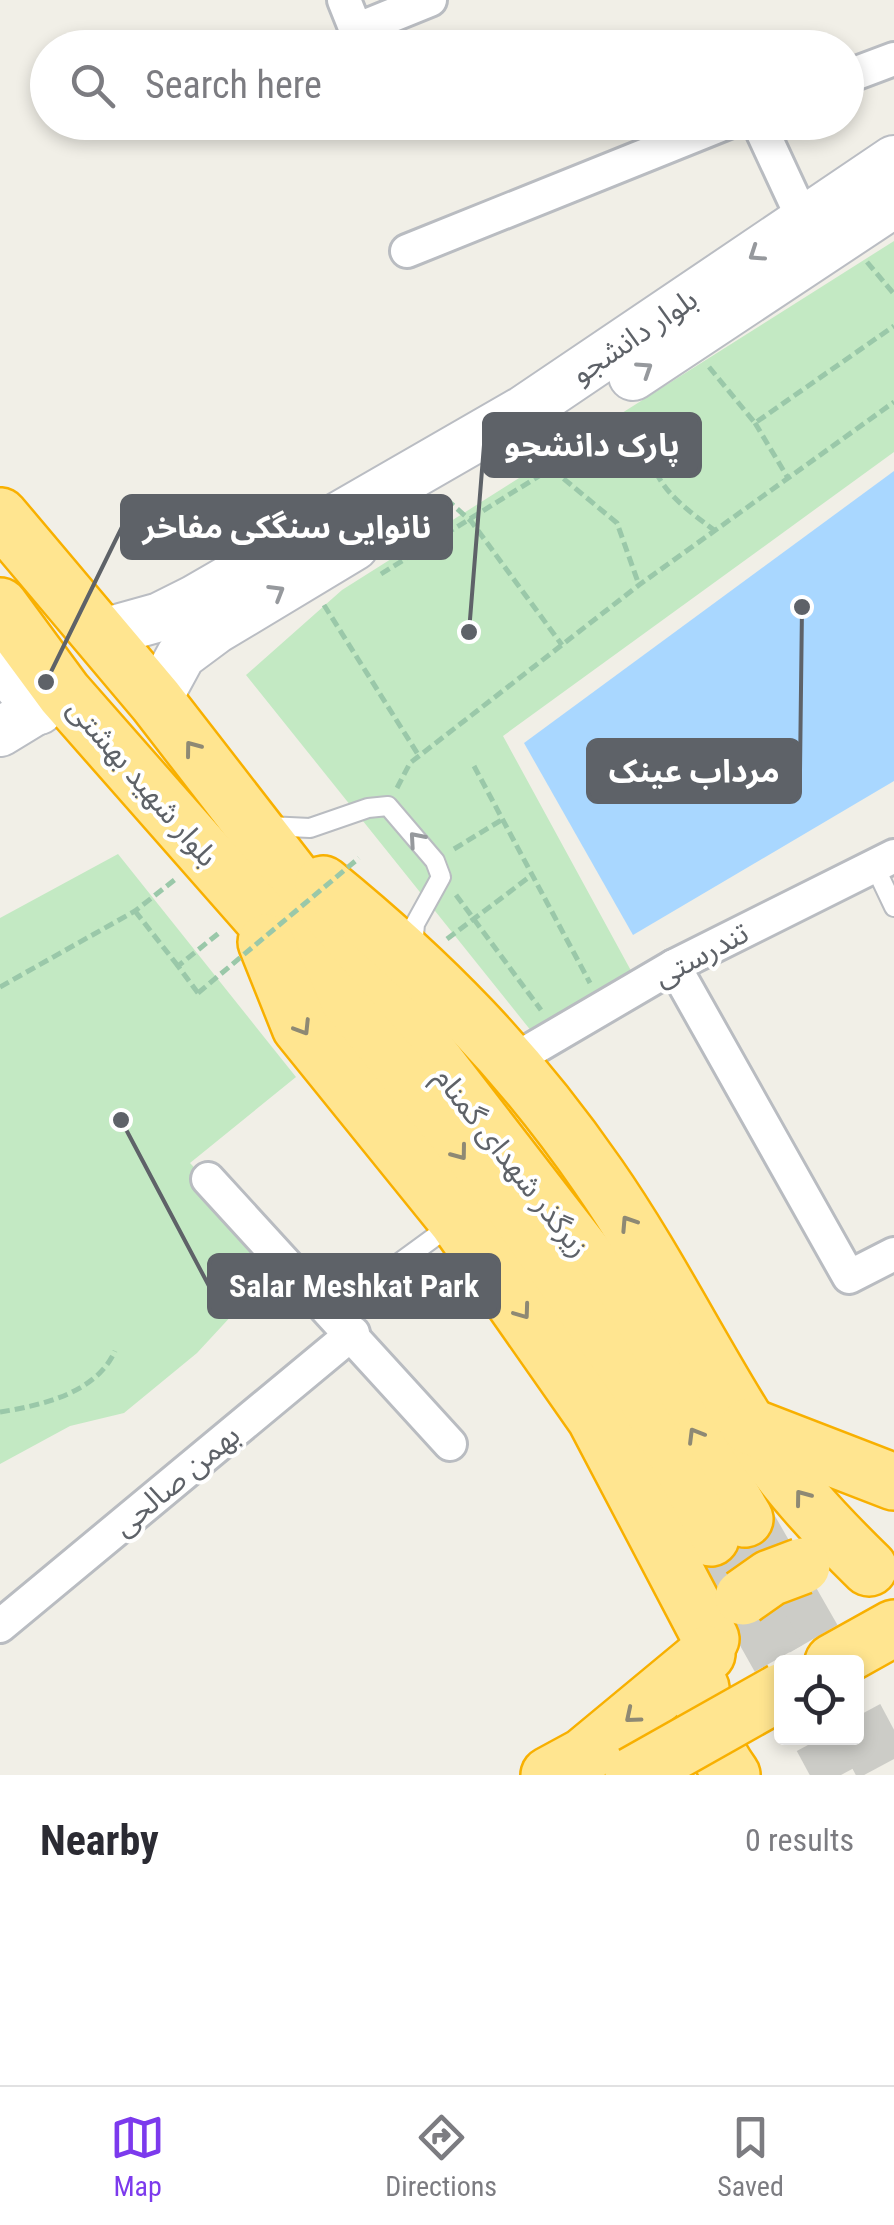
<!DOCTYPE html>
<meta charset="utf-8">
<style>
body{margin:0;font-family:"Roboto Condensed","Noto Sans Arabic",sans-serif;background:#f7f7f7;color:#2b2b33}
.controls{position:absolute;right:30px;bottom:30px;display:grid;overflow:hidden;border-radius:10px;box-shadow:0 5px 15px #0003}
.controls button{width:90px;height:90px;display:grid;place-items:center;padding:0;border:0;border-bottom:2px solid #e1e1e2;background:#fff;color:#2b2b33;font:50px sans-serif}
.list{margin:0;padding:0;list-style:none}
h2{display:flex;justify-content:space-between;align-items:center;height:130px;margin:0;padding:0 40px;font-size:42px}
h2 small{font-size:32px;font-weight:400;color:#7c7c81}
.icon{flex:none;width:55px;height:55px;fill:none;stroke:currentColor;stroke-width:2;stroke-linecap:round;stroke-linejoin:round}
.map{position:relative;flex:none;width:894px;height:1775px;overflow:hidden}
.search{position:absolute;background:#fff;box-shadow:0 5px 15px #0003;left:30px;right:30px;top:30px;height:110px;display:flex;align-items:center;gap:25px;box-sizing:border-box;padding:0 35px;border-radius:55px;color:#7c7c81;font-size:38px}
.sheet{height:310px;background:#fff}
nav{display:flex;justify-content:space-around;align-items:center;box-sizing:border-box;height:140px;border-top:2px solid #e1e1e2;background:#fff;font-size:28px;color:#7c7c81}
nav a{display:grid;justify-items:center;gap:5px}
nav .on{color:#7c3aed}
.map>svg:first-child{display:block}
</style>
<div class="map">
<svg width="894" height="1775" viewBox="0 0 894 1775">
<rect width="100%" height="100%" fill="#f1efe7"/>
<!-- green -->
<g fill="#c3e9c3">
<path d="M894,241V452L503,736L635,978L536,1037L246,675L342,590Z"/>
<path d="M118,854L296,1077L190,1163L282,1261L197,1353L124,1413L70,1426L0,1464V918Z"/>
</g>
<!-- water -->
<path fill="#a9d7ff" d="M894,471V781L633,935L524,743Z"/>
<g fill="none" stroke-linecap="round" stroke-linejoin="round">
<!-- highway-tunnel -->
<g stroke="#ccccc7" stroke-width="55" stroke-dasharray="55 28" stroke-linecap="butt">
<path d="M745,1519L827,1662"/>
<path d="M711,1538L782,1664"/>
<path d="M856,1717L887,1775"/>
<path d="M821,1738L841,1775"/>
</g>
<defs>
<g id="lane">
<path d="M268,826L310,828L368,808L388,806L435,861L441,877L415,924L413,947"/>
<path d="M874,865L894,907"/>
<path d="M399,1263L451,1225"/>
</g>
<g id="street">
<path d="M344,0L356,30L430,0"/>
<path d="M846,77L894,59"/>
<path d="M758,122L804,221"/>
<path d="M407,251L728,122"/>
<path d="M674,966L849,1277L894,1254"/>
<path d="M512,1061L674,966L894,856"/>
<path d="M208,1179L450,1444"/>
<path d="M0,1626L353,1333"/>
</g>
<g id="secondary">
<path d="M633,376L894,203"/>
<path d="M99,634L160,617L194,600L524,410L894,160"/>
<path d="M0,663L39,710"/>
<path d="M156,701L181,655L216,629L354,546"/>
<path d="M0,732L64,693"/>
</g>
<g id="highway">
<path d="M0,516L156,701L602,1277L745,1519"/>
<path d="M0,606L64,693L401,1076L497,1201L567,1298L711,1538"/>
<path d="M323,884C432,973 517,1059 598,1176C653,1255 696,1341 747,1423C780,1477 824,1524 869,1568"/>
<path d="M266,942L300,1027L457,1221L595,1418L711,1639"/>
<path d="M749,1426L894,1482"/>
<path d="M833,1662L894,1628"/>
<path d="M701,1688C704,1723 712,1747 732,1775"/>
<path d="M549,1775L584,1756L707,1654"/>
</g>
</defs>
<!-- lane casing -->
<use href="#lane" stroke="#b9bcc1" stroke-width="22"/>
<!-- street casing -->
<use href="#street" stroke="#b9bcc1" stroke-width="38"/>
<!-- secondary casing -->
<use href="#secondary" stroke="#babdc3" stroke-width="52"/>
<!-- highway casing -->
<use href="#highway" stroke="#f8b000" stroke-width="60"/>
<!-- path -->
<g stroke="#9ac8a9" stroke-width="5" stroke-dasharray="10 5" stroke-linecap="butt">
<path d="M867,262L894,294"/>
<path d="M709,367L755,423L894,326"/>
<path d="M636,416C655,481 660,490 714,530"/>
<path d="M755,423L788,478"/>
<path d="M552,469L617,523L639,585"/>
<path d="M446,499L471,521L562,645"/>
<path d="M381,574L639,414"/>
<path d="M324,605L419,756"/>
<path d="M474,766L590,983"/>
<path d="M397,788L410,763L639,585L894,402"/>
<path d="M454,849L503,819"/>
<path d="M456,895L541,1010"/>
<path d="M135,911L178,966"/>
<path d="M447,939L532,875"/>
<path d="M0,987L135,911L177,878"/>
<path d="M198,993L178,966L219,933"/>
<path d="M0,1412C43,1405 96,1393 115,1351"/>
</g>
<!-- lane -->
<use href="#lane" stroke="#fff" stroke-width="18"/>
<!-- street -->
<use href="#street" stroke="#fff" stroke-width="32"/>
<!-- secondary -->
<use href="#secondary" stroke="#fff" stroke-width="48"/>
<!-- highway -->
<use href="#highway" stroke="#ffe590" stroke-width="55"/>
<defs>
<g id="highway-bridge">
<path d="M743,1597L770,1578L802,1566"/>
<path d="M633,1775L782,1691"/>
</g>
</defs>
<!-- highway-bridge casing -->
<use href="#highway-bridge" stroke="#f8b000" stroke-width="60" stroke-linecap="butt"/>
<!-- path-bridge -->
<path stroke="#9ac8a9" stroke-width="5" stroke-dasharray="10 5" stroke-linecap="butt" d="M198,993L359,858"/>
<!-- highway-bridge -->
<use href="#highway-bridge" stroke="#ffe590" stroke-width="55"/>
</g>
<!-- one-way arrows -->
<defs><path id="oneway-chevron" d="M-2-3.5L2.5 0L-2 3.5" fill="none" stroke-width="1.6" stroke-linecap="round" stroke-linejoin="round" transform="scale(2.5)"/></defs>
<g stroke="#96999d">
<use href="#oneway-chevron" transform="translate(756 254) rotate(146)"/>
<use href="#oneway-chevron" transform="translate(645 369) rotate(-33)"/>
<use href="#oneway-chevron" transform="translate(277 592) rotate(-31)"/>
<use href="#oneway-chevron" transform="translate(416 839) rotate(-131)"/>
</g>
<g stroke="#8e8974">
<use href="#oneway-chevron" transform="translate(192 748) rotate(-127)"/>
<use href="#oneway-chevron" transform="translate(303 1028) rotate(58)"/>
<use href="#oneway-chevron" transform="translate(460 1153) rotate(53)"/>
<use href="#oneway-chevron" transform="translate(628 1223) rotate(-123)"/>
<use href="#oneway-chevron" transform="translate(523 1312) rotate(54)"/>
<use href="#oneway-chevron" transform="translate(695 1435) rotate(-121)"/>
<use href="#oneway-chevron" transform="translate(802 1497) rotate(-127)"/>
<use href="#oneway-chevron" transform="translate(632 1716) rotate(140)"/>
</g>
<g text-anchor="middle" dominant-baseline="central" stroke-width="8" stroke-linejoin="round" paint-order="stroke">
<!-- street labels -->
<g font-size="30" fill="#5e6268" stroke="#fff">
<text transform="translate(634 336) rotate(-34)">بلوار دانشجو</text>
<text transform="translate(143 782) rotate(49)">بلوار شهید بهشتی</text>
<text transform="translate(701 954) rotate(-28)">تندرستی</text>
<text transform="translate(512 1162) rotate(52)">زیرگذر شهدای گمنام</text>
<text transform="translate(176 1480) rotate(-40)">بهمن صالحی</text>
</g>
</g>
<!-- callouts -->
<path fill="none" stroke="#5e6268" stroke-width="4" d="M469 632L484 445M46 682L122 527M802 607L800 771M121 1120L209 1286"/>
<g fill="#5e6268" stroke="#fff" stroke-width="4">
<circle cx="469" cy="632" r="10"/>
<circle cx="46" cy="682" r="10"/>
<circle cx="802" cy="607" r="10"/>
<circle cx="121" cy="1120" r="10"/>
</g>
<g fill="#5e6268" stroke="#5e6268" stroke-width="4">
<rect x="484" y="414" width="216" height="62" rx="10"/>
<rect x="122" y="496" width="329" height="62" rx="10"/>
<rect x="588" y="740" width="212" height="62" rx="10"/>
<rect x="209" y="1255" width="290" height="62" rx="10"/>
</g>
<g font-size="32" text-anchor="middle" font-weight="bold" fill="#fff">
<text x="592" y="456">پارک دانشجو</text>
<text x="287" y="538">نانوایی سنگکی مفاخر</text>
<text x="694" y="782">مرداب عینک</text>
<text x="354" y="1297">Salar Meshkat Park</text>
</g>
</svg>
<div class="controls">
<button><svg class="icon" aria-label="locate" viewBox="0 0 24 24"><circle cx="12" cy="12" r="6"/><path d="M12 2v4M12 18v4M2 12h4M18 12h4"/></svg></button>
</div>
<div class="search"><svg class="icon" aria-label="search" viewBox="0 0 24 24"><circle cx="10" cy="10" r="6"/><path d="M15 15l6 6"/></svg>Search here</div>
</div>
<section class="sheet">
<h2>Nearby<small>0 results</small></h2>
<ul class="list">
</ul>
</section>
<nav>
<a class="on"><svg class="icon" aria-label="map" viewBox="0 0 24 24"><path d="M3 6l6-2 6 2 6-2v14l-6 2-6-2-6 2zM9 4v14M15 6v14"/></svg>Map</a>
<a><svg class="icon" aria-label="directions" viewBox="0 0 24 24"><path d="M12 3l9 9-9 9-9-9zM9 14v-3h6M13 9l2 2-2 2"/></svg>Directions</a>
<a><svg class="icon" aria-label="saved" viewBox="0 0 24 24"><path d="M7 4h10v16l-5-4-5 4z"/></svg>Saved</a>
</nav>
